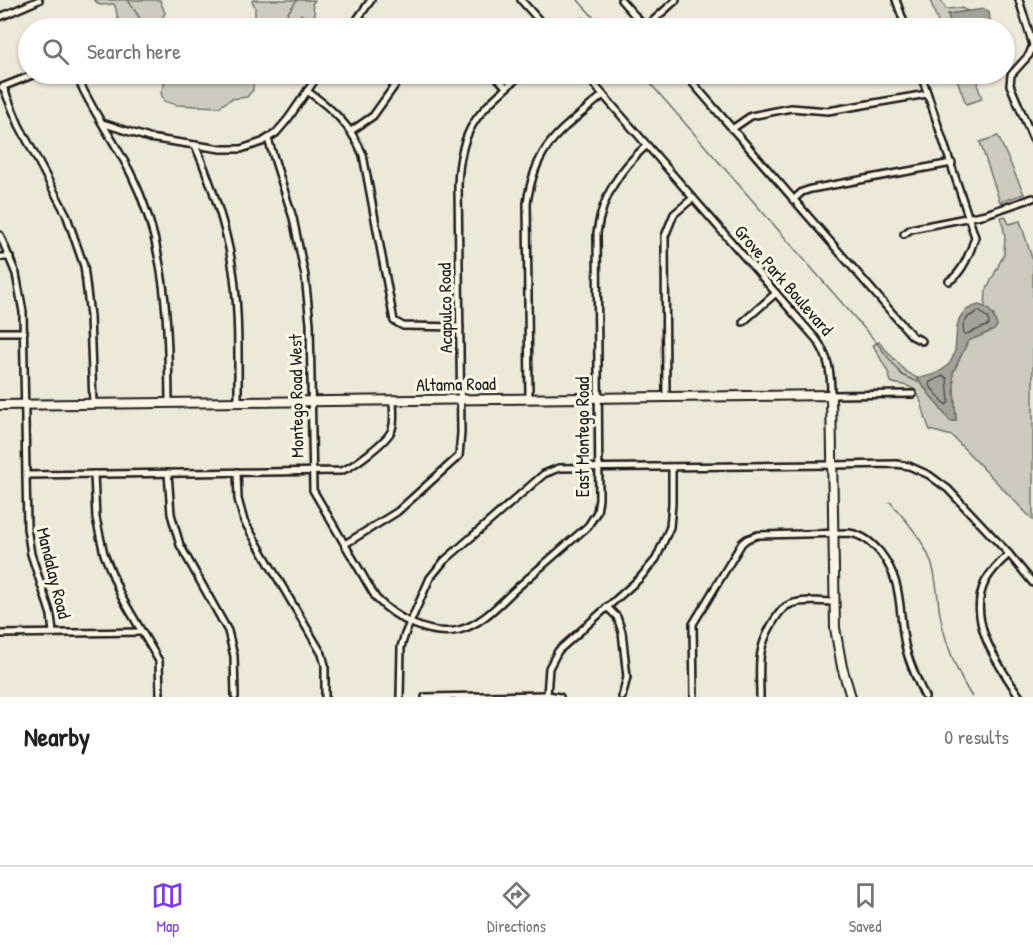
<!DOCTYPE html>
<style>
body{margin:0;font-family:"Patrick Hand",sans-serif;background:#f6f6f6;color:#202124}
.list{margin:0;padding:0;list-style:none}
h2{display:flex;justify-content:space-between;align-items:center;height:78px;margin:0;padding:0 24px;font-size:26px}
h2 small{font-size:20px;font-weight:400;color:#757577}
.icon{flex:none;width:33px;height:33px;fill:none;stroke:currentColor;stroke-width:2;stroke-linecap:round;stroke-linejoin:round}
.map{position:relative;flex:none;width:1033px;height:697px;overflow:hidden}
.search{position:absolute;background:#fff;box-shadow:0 2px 4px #0004;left:18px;right:18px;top:18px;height:66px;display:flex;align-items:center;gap:15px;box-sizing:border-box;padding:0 21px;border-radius:33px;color:#757577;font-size:22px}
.sheet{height:168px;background:#fff}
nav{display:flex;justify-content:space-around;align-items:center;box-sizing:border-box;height:84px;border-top:2px solid #e0e0e0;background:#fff;font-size:16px;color:#757577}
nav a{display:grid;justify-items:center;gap:3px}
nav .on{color:#7c3aed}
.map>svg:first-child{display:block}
</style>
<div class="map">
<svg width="1033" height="697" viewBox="0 0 1033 697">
<rect width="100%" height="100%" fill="#eee8d9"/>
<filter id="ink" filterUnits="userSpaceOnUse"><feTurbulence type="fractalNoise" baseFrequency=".0167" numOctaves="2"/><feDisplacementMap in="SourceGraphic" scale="12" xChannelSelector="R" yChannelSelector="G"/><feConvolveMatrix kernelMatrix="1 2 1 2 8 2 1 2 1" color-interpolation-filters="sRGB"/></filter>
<g filter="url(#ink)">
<!-- green -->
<g fill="#cfcabd" stroke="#76736c" stroke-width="1.5">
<path d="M94,0H160L165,13L162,19L164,28H122C115,18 119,14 114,4L100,5Z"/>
<path d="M254,0H315L312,4L315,14L310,20L301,14L294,28H239L248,19L255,18V7L252,1Z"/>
<path d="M930,0H941L946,9L961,8L968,11L948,14L952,28H940Z"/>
<path d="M154,74H253V90L247,97L231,99L219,107L177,105L164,101L161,93L165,82Z"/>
<path d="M955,74H979L978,87L982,99L966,104Z"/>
<path d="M998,136L1024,194L1000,202L980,142Z"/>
<path d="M1005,216L1009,224L1020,221L1033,261V520L952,436L930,430C924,419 922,391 910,387C904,384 897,385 891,382L888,372L873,345L879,342L905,371L917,378L950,421H956L953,373L968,341L994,330V315L985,307L986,291L1004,254L1005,236L1001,217Z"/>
</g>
<!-- water -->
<g fill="#a7a299" stroke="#6f6c67" stroke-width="1.5">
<path d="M984,9L989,12L991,28H952L948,14Z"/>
<path d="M728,74H800L797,77L741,82L733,79Z"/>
<path d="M979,305C990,308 994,315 997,326L994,330L968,341L953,373L956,421H950L917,378C985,369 932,315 979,305Z"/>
</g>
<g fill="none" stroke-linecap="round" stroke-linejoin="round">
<!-- shore -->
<g stroke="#54524e" stroke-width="1.5">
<path d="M979,311L988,318L989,325L964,335L963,325L968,317Z"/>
<path d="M943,376L947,378L949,402L946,405L929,385L930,382Z"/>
</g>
<!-- stream -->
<g stroke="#6f6c67" stroke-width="1.5">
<path d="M128,0L146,28"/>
<path d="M578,0L603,28"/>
<path d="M277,28L297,0"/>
<path d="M642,74L877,343L902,375L918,382"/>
<path d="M890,502C905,519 921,537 930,559C937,576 937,596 940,614C945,642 957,674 972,697"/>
</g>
<defs>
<g id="street">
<path d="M521,0L546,28"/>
<path d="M621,0L646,28"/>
<path d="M896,0L906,28"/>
<path d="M1019,0L1033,45L1029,55L1011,75L1010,85L1033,139"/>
<path d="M0,17L39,0"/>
<path d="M56,24L57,28"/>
<path d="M351,28L371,0"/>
<path d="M574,28L582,22"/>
<path d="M645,28L676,0"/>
<path d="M76,74C90,109 114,139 131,174C167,246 168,324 169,402"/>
<path d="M494,74L506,87"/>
<path d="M585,74L816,339C829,356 831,374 831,395L913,394"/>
<path d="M685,74L912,336L922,341"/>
<path d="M921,74L975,237C971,251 962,274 949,281"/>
<path d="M2,87L35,74"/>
<path d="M3,87L19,125L66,214L84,266L90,316L93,404"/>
<path d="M307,91C333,109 351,126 363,155L394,321L403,326L460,327"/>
<path d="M102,123L149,138L221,149H241L262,142L276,133L288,119L319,74"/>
<path d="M732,129L751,116L791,108L828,111L927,94"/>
<path d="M351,131L373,116L403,74"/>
<path d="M268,139L293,218L305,276L310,323L313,490L376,598C396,619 431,637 459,630C483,624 501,602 518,587C542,566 565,546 588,526L597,512L599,499L597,233C602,196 620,169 647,145"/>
<path d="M195,145C213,187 228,231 234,277C239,318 238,360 238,402"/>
<path d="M793,200L802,192L811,189L952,163"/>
<path d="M904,234L911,229L986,214L1033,198"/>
<path d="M0,235L16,274L23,312L27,528L31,554L51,615L53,633"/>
<path d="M0,257H10"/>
<path d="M743,322L776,293"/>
<path d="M0,332H24"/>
<path d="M666,397L665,236L674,214L693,198"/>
<path d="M529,398L527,203C536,143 560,132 603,95"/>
<path d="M237,472L238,499L244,521L322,654L325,665V697"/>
<path d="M168,473L171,514L180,545L228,631L234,656L235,697"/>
<path d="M94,474L96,518L104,554L121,596L159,661L160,697"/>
<path d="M26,475L340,471C351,469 389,440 392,429C395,420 393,409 393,400"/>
<path d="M345,544L397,512L459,456L461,433L458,185C460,125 480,111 522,74"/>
<path d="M1009,554C1000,562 991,571 985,582C966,621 999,666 1020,697"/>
<path d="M607,607L617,617L622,632L627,677L622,697"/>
<path d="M0,634L142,632"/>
<path d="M547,695L549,668L558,651L639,579L656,559L670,527L672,504V467"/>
<path d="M400,697L401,647L405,634L430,578L444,561L544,474L559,468L832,465L896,464L909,466L929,475L948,489L1009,554L1033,583"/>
<path d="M425,697L547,695L560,697"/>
<path d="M694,697L693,624L742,543L747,539L758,535L849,533C863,535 871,542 880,552C904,583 898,610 905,645C909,663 917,680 925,697"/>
<path d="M760,697C760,666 756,652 772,624C777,616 782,607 791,604C804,599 821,602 834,602"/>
</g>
<path id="secondary" d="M0,405L831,395L835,628L842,667L851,697"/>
</defs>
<!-- street casing -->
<use href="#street" stroke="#1c1c1c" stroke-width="10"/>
<!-- secondary casing -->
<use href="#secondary" stroke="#1c1c1c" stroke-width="12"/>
<!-- street -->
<use href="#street" stroke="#fcf5e5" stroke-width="5"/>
<!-- secondary -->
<use href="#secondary" stroke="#fcf5e5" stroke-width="8"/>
</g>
</g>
<g text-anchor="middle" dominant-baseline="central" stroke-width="6" stroke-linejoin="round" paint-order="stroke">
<!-- street labels -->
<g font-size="18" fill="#1c1c1c" stroke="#fcf5e5">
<text transform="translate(784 280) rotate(49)">Grove Park Boulevard</text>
<text transform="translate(445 308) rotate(-91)">Acapulco Road</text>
<text transform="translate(456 384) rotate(-1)">Altama Road</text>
<text transform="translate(296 396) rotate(-91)">Montego Road West</text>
<text transform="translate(582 437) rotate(-90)">East Montego Road</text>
<text transform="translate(54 573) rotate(76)">Mandalay Road</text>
</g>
</g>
</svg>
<div class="search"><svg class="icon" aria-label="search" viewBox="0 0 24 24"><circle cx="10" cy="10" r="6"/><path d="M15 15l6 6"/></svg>Search here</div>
</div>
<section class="sheet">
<h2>Nearby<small>0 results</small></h2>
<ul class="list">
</ul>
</section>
<nav>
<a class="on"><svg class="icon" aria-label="map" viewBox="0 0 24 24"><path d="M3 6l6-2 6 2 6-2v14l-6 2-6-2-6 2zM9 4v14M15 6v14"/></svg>Map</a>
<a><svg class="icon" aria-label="directions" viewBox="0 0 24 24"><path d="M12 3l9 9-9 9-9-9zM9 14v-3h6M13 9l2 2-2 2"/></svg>Directions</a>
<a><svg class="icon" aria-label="saved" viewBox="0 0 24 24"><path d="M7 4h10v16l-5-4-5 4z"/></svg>Saved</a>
</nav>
